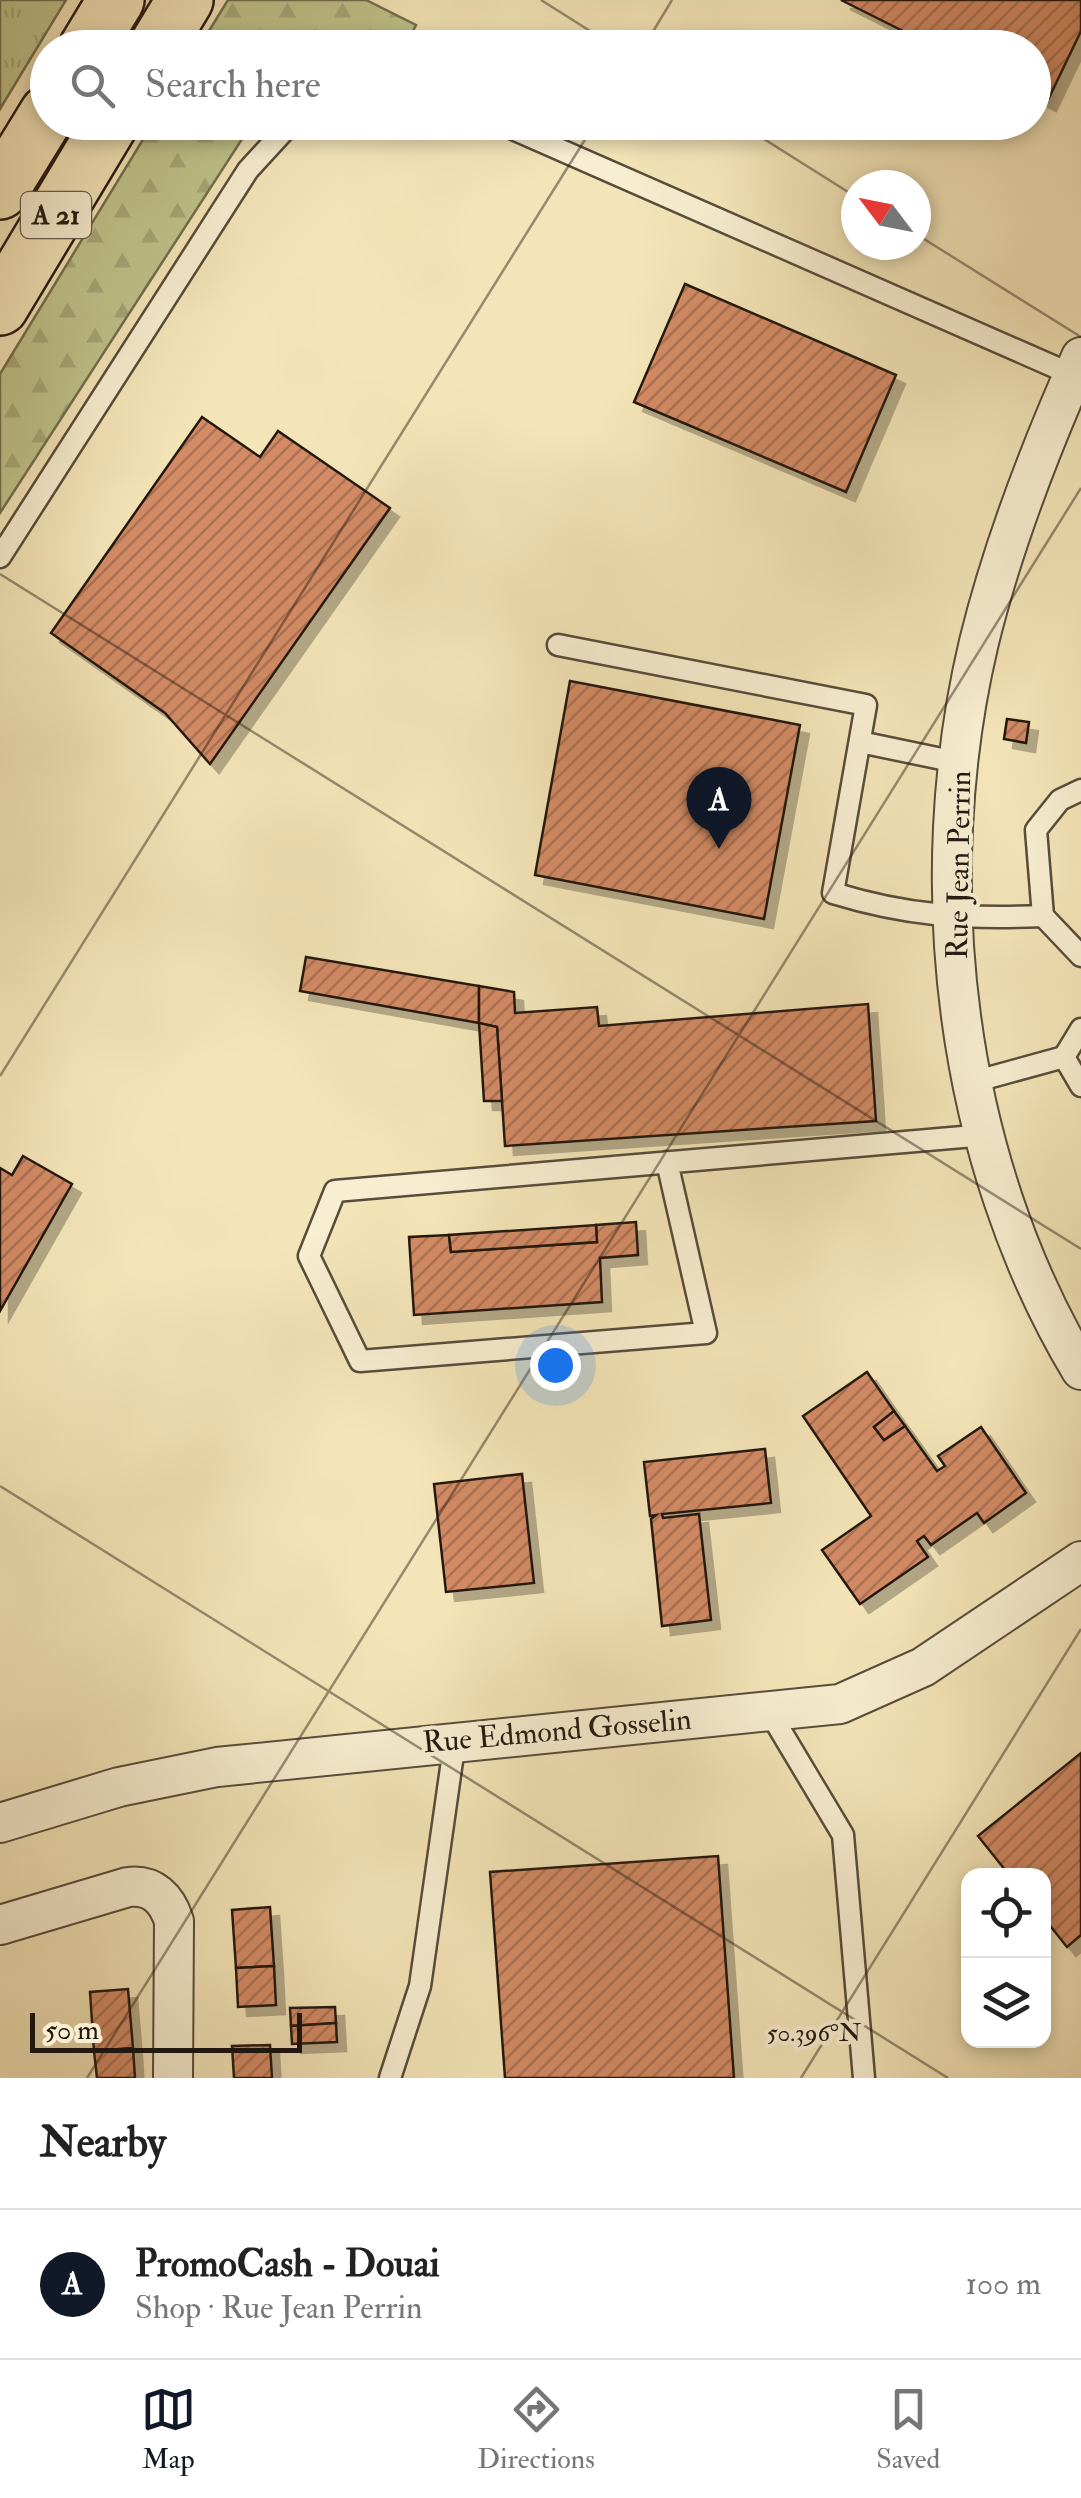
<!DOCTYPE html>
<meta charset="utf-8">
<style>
body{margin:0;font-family:"IM FELL Double Pica",serif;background:#f6f6f6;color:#222}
.controls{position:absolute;right:30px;bottom:30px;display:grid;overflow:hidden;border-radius:20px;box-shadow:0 5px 15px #0003}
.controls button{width:90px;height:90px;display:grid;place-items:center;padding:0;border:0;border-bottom:2px solid #e0e0e0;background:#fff;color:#222;font:50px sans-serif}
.compass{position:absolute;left:841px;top:170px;width:90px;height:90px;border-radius:50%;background:#fff;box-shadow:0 5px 15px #0003;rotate:302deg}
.scale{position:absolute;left:30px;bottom:25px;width:272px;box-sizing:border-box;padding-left:10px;border:5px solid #231911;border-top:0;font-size:28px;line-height:35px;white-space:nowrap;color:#231911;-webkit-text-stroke:8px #f8eed1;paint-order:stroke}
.you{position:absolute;left:555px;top:1365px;width:35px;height:35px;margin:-25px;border:8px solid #fff;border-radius:50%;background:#1a73e8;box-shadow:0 0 0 15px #1a73e833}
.badge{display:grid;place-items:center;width:65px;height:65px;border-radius:50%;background:#111827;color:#fff;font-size:32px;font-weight:700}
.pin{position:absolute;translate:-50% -82px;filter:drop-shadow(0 2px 5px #0008)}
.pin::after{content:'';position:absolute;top:52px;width:35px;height:30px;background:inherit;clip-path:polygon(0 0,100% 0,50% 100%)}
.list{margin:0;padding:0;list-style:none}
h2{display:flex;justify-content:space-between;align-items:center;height:130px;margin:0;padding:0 40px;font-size:42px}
h2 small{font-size:32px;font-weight:400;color:#767676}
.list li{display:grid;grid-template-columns:65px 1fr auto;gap:30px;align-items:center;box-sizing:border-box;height:150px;padding:0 40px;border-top:2px solid #e0e0e0}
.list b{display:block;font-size:38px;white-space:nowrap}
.list p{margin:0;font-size:32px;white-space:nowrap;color:#767676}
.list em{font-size:32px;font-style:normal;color:#767676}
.icon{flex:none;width:55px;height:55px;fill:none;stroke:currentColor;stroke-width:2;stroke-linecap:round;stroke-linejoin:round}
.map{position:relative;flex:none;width:1081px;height:2078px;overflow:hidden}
.search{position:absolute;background:#fff;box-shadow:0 5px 15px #0003;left:30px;right:30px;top:30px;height:110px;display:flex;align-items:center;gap:25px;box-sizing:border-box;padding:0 35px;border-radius:55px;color:#767676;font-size:38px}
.sheet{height:280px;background:#fff}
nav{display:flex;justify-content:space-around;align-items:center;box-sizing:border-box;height:140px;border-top:2px solid #e0e0e0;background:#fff;font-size:28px;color:#767676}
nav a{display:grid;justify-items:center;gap:5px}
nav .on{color:#111827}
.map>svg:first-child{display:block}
</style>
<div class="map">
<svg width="1081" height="2078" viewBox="0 0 1081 2078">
<defs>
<pattern id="grass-tufts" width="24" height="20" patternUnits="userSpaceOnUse" patternTransform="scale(2.5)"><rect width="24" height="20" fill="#c0c38b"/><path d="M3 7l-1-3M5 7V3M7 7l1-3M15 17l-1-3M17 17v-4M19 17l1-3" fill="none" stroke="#a5a777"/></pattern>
<pattern id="forest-firs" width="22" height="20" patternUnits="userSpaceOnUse" patternTransform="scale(2.5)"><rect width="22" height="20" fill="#c0c38b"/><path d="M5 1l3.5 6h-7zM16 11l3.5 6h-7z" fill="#a5a777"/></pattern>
<pattern id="building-hatch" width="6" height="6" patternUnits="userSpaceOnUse" patternTransform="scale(2.5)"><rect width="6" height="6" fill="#d38b65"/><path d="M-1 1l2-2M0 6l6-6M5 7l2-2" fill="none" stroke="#ab7152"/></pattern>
<filter id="shadow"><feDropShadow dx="9" dy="9" stdDeviation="0" flood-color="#0004"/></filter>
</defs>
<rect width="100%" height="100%" fill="#f4e5b8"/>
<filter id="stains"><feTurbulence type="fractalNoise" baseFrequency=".002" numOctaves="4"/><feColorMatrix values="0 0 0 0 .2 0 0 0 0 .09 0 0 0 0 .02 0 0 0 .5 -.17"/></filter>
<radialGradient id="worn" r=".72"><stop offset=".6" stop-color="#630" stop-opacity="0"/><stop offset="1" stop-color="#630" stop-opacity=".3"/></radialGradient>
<!-- grass -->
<path fill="url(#grass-tufts)" stroke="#726e4e" stroke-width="2.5" d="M0,0H66L0,109Z"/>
<!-- forest -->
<g fill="url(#forest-firs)" stroke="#726e4e" stroke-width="2.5">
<path d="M228,0H366L416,25L405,47H199Z"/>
<path d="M153,123H260L242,139L0,513V374Z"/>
</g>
<!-- building -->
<g fill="url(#building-hatch)" stroke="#231911" stroke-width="2.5" filter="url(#shadow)">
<path d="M841,0H1081V31L1047,102L1034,95V48H937Z"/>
<path d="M685,284L896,375L846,492L634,402Z"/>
<path d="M202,417L260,457L278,431L390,508L210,764L165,713L51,633Z"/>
<path d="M570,681L800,725L764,919L535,875Z"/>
<path d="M1007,719L1029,722L1026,743L1004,739Z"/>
<path d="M306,957L479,986V1023L300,991Z"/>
<path d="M479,986L514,992L515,1013L597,1007L599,1026L868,1004L876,1121L505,1146L497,1027L479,1023Z"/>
<path d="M479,1023L497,1027L502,1101H484Z"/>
<path d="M23,1156L72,1184L0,1311V1168L12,1175Z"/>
<path d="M636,1222L638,1255L600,1258L602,1302L414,1315L409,1237L449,1235L451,1252L597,1242L596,1225Z"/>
<path d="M596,1225L597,1242L451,1252L449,1235Z"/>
<path d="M867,1372L894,1411L874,1427L884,1440L905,1426L937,1471L945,1466L938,1456L981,1427L1026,1493L984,1523L977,1513L931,1545L924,1536L917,1541L928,1557L860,1604L822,1550L871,1516L803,1416Z"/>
<path d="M894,1411L905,1426L884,1440L874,1427Z"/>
<path d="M765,1449L771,1503L662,1514L663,1518L699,1514L711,1620L662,1626L651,1519L656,1515L650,1516L644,1462Z"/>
<path d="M522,1474L534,1583L446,1592L434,1484Z"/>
<path d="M1081,1753V1935L1067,1947L1044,1918V1876H1010L978,1836Z"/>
<path d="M718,1856L734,2078H505L490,1872Z"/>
<path d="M270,1907L274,1966L236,1968L232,1910Z"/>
<path d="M274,1966L276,2005L238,2007L236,1968Z"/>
<path d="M128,1989L133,2048L94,2051L90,1992Z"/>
<path d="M335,2007L336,2023L291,2026L290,2008Z"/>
<path d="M336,2023L337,2042L292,2044L291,2026Z"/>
<path d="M270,2045L272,2078H234L232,2046Z"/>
<path d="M133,2048L135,2078H97L94,2051Z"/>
</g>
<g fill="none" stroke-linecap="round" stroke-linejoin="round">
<defs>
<g id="lane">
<path d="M497,122L1073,375"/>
<path d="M0,557L248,170L292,122"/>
<path d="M558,645L866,705L833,893C908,916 964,919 1043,916L1081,956"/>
<path d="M860,742L961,763"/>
<path d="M1043,916L1036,830L1060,800L1081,790"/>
<path d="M1064,1057L1081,1029"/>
<path d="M973,1082L1064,1057L1081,1086"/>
<path d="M667,1162L706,1333L360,1361L309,1256L335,1191C552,1172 769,1153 986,1135"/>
<path d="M770,1713L843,1835L864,2078"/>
<path d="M390,2078L420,1986L455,1740"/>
</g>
<g id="street">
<path d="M1081,357C1040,449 1003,544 979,642C922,881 954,1158 1081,1370"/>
<path d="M0,1823L119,1787L217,1767L840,1704L923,1667L1081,1561"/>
<path d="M0,1925L128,1887C153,1884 167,1899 174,1921L173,2078"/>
</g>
<g id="highway">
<path d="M87,48L116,0"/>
<path d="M156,48L185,0"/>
<path d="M0,191L48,113"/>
<path d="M0,307L111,122"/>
</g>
</defs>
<!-- lane casing -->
<use href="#lane" stroke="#574c3b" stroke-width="25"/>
<!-- street casing -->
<use href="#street" stroke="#574c3b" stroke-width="42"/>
<!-- highway casing -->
<use href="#highway" stroke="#231911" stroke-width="60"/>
<!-- lane -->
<use href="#lane" stroke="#f8eed1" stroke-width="20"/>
<!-- street -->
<use href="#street" stroke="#f8eed1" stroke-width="38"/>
<!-- highway -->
<use href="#highway" stroke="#f4e5b8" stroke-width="55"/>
</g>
<!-- ticks -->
<path fill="none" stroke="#231911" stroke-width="2.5" stroke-opacity="0.45" d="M541,0L617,48M643,48L672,0M737,122L856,197M916,234L1081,337M0,574L1081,1249M0,1076L596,122M0,1486L948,2078M87,2078L1081,488M801,2078L1081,1629"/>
<g text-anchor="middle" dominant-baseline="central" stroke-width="8" stroke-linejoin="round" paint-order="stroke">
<!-- shield labels -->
<rect fill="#f8eed1" stroke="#63594b" stroke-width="2.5" x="21" y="192" width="70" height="46" rx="8"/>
<g font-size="28" font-weight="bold" fill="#231911">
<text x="56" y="215">A 21</text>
</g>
<!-- street labels -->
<g font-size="30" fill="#231911" stroke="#f8eed1">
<text transform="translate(959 865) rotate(-89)">Rue Jean Perrin</text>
<text transform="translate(557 1731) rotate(-5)">Rue Edmond Gosselin</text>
</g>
</g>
<g font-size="25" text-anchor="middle" fill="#231911" stroke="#f8eed1" stroke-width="8" stroke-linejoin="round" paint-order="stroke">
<text x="814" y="2041">50.396°N</text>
</g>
<rect width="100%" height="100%" filter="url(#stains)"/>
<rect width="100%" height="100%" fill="url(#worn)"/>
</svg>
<div class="controls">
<button><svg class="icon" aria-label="locate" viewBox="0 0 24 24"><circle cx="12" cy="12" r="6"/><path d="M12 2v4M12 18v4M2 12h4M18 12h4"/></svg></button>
<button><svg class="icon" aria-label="layers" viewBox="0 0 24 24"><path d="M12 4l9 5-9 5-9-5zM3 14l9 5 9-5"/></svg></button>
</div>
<svg class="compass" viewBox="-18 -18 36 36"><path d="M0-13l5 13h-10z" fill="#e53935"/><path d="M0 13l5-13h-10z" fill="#767676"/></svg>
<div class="scale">50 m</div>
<div class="you"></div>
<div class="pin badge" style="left:719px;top:849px">A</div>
<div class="search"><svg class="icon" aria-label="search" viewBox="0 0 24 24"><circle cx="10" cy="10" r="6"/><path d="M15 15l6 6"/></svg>Search here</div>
</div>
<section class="sheet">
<h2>Nearby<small></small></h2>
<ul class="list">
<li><span class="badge">A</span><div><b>PromoCash - Douai</b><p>Shop · Rue Jean Perrin</p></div><em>100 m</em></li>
</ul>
</section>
<nav>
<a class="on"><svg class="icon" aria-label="map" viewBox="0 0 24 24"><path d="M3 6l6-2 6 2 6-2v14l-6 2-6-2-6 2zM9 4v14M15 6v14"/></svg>Map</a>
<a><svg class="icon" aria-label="directions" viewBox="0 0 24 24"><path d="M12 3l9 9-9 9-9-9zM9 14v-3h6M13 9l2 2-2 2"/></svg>Directions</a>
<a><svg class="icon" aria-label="saved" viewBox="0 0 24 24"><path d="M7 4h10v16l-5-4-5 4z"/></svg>Saved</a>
</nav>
